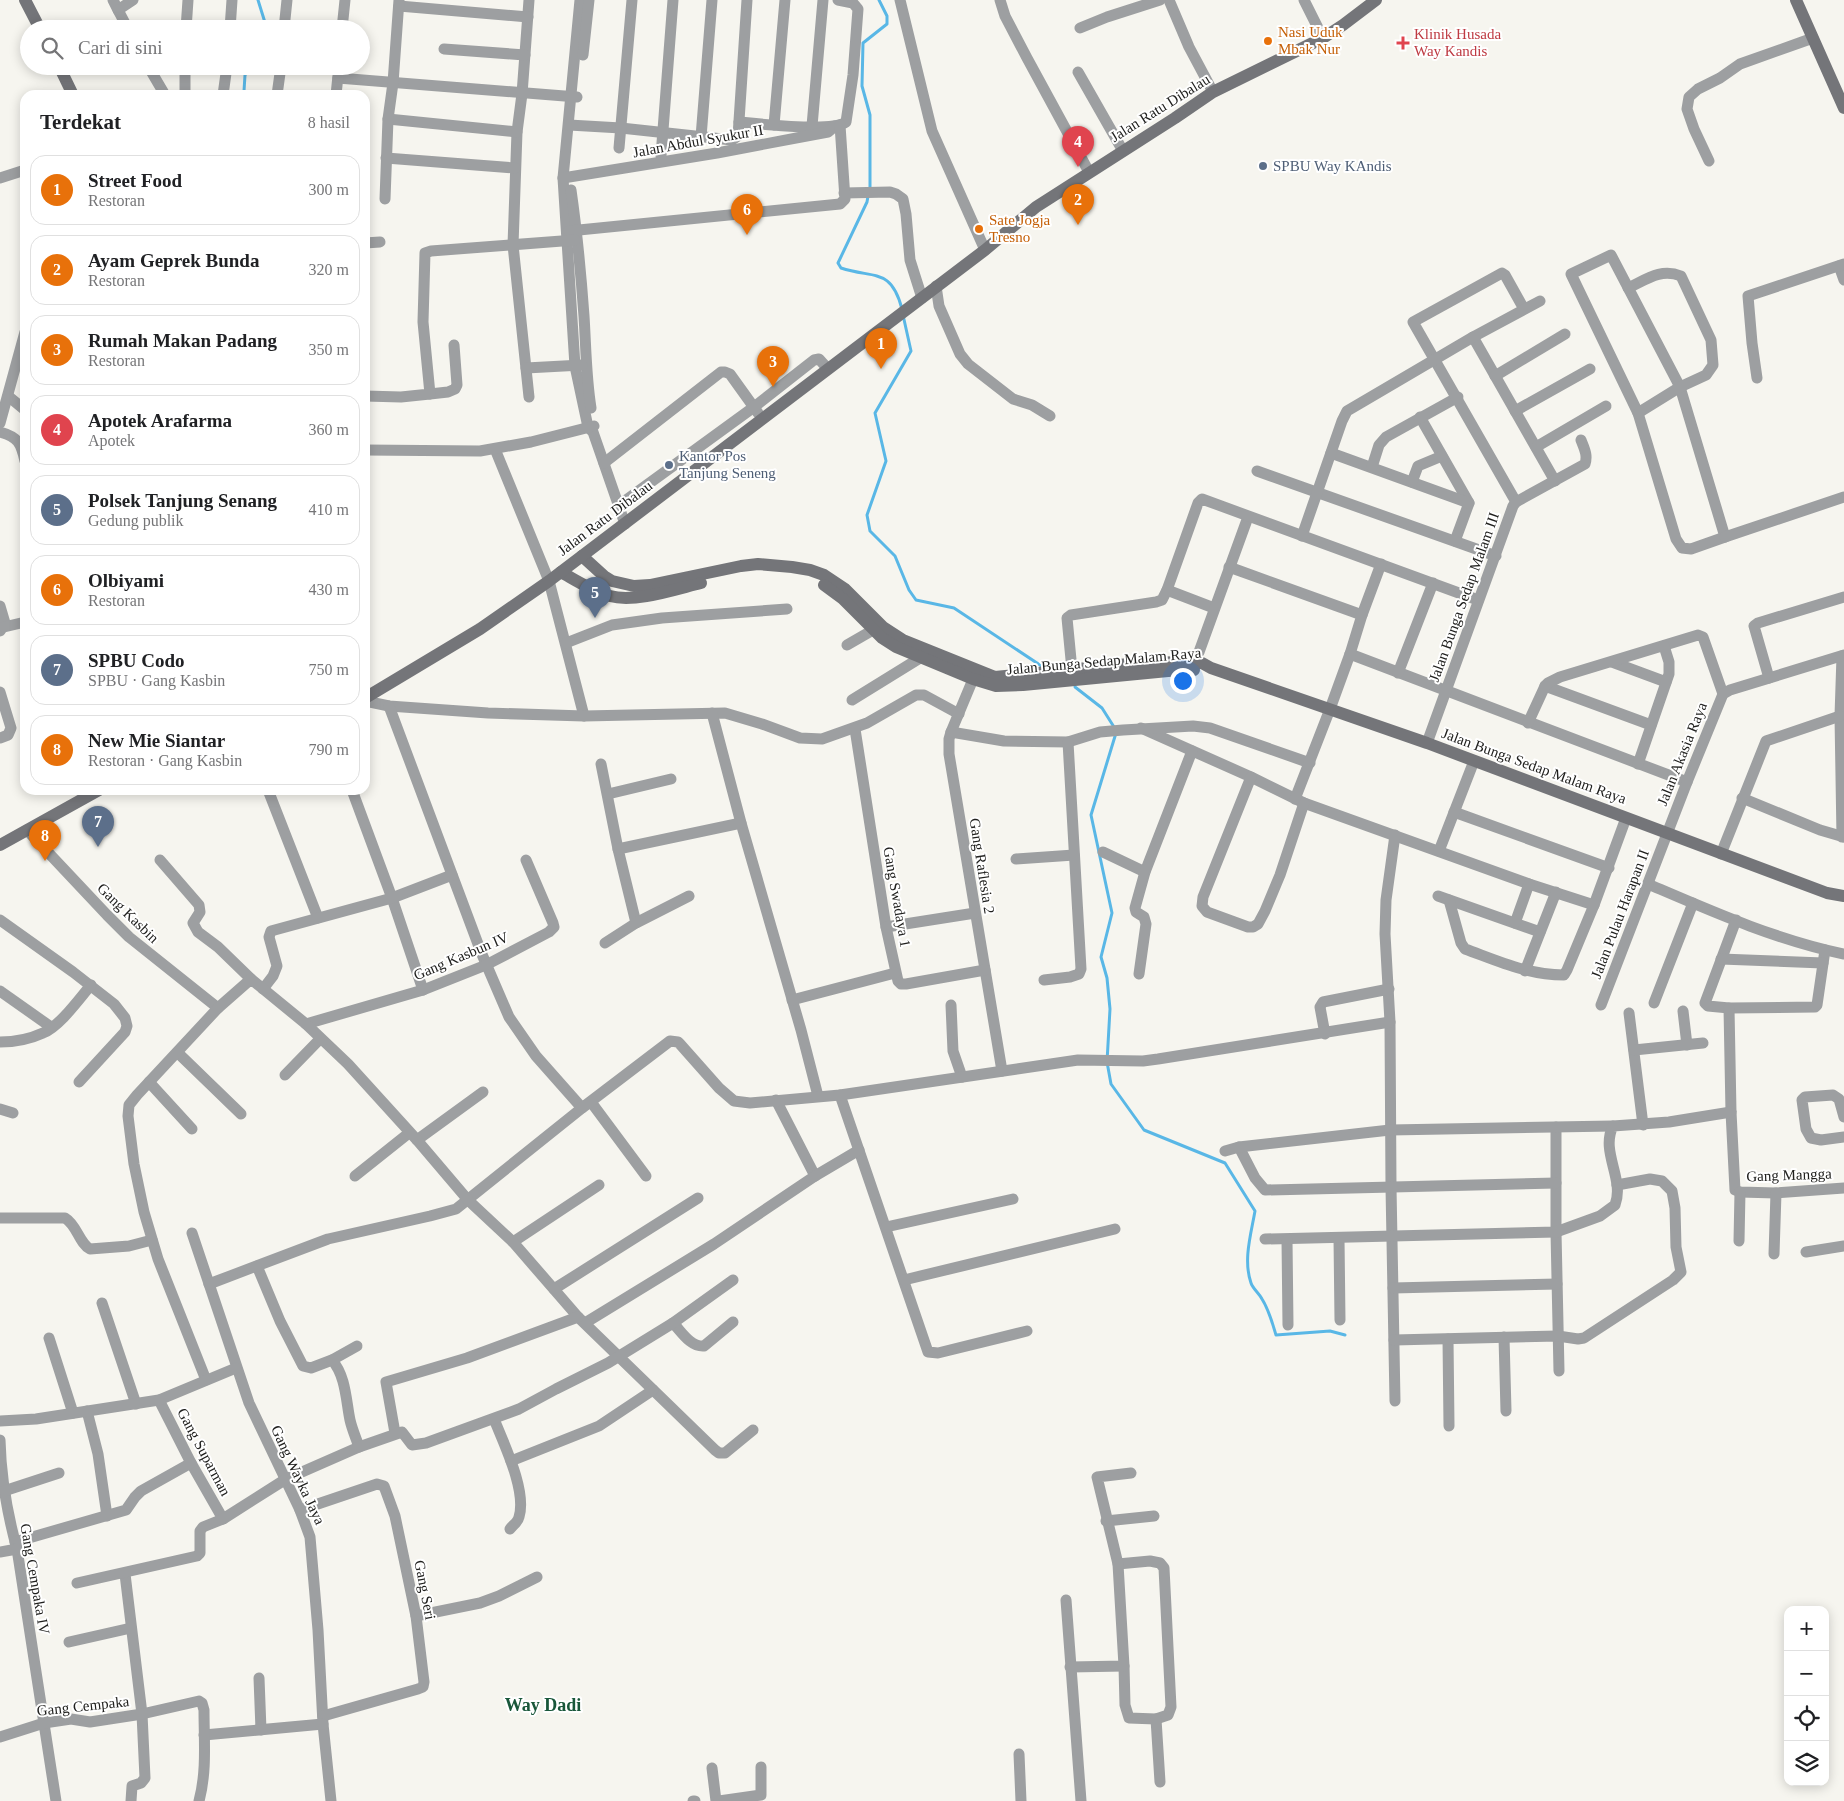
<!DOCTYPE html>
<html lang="id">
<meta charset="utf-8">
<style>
body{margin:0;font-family:Georgia,serif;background:#f2f2f2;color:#202124}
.controls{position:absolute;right:15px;bottom:15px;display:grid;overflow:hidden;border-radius:10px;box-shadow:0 2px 12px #0003}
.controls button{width:45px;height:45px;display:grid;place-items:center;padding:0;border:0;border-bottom:1px solid #e0e0e0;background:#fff;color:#202124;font:25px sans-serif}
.you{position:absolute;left:1182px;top:680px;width:18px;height:18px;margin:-12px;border:4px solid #fff;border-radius:50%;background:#1a73e8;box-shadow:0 0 0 8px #1a73e833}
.badge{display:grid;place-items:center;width:32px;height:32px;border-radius:50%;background:#7c3aed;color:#fff;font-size:16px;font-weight:700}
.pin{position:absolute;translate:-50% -41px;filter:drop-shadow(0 1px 2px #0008)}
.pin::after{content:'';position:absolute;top:26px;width:18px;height:15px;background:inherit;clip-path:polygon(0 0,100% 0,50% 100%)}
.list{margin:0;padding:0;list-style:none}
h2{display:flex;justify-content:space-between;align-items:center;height:65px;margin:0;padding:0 20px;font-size:21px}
h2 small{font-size:16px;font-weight:400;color:#757577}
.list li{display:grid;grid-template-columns:32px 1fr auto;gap:15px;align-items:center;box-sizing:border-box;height:70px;margin:0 10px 10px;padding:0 10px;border:1px solid #e0e0e0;border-radius:15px}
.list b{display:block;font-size:19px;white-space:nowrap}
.list p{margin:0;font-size:16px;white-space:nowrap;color:#757577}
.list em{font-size:16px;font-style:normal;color:#757577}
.icon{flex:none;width:28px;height:28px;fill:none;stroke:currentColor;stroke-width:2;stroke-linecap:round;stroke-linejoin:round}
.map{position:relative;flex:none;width:1844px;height:1801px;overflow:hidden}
.search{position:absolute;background:#fff;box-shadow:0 2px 12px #0003;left:20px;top:20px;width:350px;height:55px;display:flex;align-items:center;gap:12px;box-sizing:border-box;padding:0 18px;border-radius:28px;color:#757577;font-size:19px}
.panel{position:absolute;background:#fff;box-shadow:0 2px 12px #0003;left:20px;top:90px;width:350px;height:705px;border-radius:15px}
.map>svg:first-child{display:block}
</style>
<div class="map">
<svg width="1844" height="1801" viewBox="0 0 1844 1801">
<rect width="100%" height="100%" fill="#f6f5ef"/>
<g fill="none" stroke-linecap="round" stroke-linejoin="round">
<!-- stream -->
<g stroke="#59b7e6" stroke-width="3">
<path d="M258,0L267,29"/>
<path d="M240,95L244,91L245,75L255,66"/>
<path d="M870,190V115L862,86L863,43L887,24V16L879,0"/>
<path d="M868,196L867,202L838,263L841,268C874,279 891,267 902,309"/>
<path d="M903,315L911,351L875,413L886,461L867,515L870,531L895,556L909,590L916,600L954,608L1043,667"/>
<path d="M1075,687L1102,708L1114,727"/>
<path d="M1116,733L1091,815L1112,913L1101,957L1107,978L1110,1009L1107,1062L1111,1084L1144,1130L1225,1163L1255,1211C1251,1234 1243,1260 1251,1283C1253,1289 1259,1293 1262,1299C1269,1310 1272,1322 1276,1335L1330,1331L1345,1335"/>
</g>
<!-- street -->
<g stroke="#9d9fa1" stroke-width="11">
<path d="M113,0L118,10L133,0"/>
<path d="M529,0L522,94L517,132L513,245L529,397"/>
<path d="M580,0L563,178L575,366L588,427L593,432L625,524"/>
<path d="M900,0L932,131L985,250"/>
<path d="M1000,0L1005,16L1027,58L1089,172"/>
<path d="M1169,0L1189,47L1213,92"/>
<path d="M1304,0L1323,38"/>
<path d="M399,6L528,17"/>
<path d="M118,10L128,29"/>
<path d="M1080,28L1107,17L1160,0"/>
<path d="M186,29L188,0"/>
<path d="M230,29L232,0"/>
<path d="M284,29L287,0"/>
<path d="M342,29L345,0"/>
<path d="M444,49L525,55"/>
<path d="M583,55L589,0"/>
<path d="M148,66L165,95"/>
<path d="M1078,72L1123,151"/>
<path d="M338,78L577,97"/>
<path d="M185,95V66"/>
<path d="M223,95L227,66"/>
<path d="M277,95L281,66"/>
<path d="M336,95L339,66"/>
<path d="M388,119L517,132"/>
<path d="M739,122C759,124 832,132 846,122L853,75L858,9L853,3L838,0"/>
<path d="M569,125L621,128L732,140L738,136L747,0"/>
<path d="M774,125L785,0"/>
<path d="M812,126L823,0"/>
<path d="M701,137L712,0"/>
<path d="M619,148L632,0"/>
<path d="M661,156L673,0"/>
<path d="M386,158L515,168"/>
<path d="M1709,161L1694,129L1687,109L1689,97L1698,89L1720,78L1740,64L1813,38"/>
<path d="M0,178L25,170"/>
<path d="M563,178L717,153L828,132L835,126"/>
<path d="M571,190C577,232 581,274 584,316C586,347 586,377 591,408"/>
<path d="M844,193L890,192L896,194L903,199L906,214L910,260L922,298"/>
<path d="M385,199L388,119L393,83L399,0"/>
<path d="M569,231L840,204L845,199L840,125"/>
<path d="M365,243L380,242"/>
<path d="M1611,255L1680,387L1725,537L1691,549L1682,548L1676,539L1638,413L1571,274Z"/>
<path d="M1839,266L1844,280"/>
<path d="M936,286L939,306L960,354L968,364L1013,399L1032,405L1050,416"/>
<path d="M1628,288C1647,279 1661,268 1681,276L1711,340L1713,365L1706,375L1680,387L1638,413"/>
<path d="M1473,337L1555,481"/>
<path d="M526,368L582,365"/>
<path d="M1495,376L1565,334"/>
<path d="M1757,378L1752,343L1748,296L1844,264"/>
<path d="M430,394L448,392L455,389L457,385L454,345"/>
<path d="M8,396L25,410"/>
<path d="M365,396L401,397L430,394L423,322L425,253L431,251L575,240"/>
<path d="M1515,411L1590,369"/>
<path d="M1420,417L1469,503L1455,541"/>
<path d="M0,423L25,332"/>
<path d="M0,432C18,437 21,443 25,461"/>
<path d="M1536,447L1606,406"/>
<path d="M495,449L549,581L584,716"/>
<path d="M365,450L480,451L531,442L594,426"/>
<path d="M1331,453L1469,503"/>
<path d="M604,463L721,372H725L730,374L758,413"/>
<path d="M1372,467L1379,445L1386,437L1458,397"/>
<path d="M1257,471L1496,556"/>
<path d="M1412,482L1418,466L1442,456"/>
<path d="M1516,502L1413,322L1502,273L1505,275L1524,309"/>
<path d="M618,506L754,407L814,360L819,359L828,369"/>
<path d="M1302,536L1342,421L1347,411L1473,337L1540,301"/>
<path d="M1725,537L1844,497"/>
<path d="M1229,567L1362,615"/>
<path d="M1167,590L1214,608"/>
<path d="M0,606L5,623L0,631"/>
<path d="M4,627L21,623"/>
<path d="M566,643L612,625L662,618L787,609"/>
<path d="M847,645L873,630"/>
<path d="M1350,654L1687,782"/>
<path d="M1612,662L1666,682"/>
<path d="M1190,669L1191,662L1199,652L1248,517"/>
<path d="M1072,670L1067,618L1071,615L1156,602L1162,600L1167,590L1198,503L1202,499L1478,600"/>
<path d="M976,672L951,732L949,739V754L1002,1071"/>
<path d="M1398,673L1433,583"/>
<path d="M1769,678L1754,626L1758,623L1844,597"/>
<path d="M1545,686L1651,725"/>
<path d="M0,692L11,728L8,735L0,738"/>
<path d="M852,700L920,658"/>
<path d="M365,701L389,706L488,713L584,716L725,713L762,724L800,738L822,739L867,723L916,695H924L959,714"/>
<path d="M389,706L481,952L509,1017L536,1056L582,1108"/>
<path d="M712,713L741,823L801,1030L818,1096"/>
<path d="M1528,723L1545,686L1548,683L1560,677L1698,635L1703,637L1723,694"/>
<path d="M1141,728L1251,777L1304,803L1529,884L1594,905"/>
<path d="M855,729L886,927L898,981L901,984H906L985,970"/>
<path d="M951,732L1004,741L1068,742L1100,732L1123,730L1193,726L1210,728L1310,763"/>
<path d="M1427,743L1513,506L1516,502L1585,464C1588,455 1584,448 1581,440"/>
<path d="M601,764L618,849L636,923"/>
<path d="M1638,764L1669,674V662L1664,646"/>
<path d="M1251,777L1203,897L1202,906L1207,912L1248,927H1253L1258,924L1265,911L1280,875L1304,803"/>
<path d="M268,790L318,918"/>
<path d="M352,790L392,898L423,990"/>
<path d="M608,794L671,779"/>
<path d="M1742,798L1820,830L1844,837"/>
<path d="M1295,799L1330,709L1350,654L1362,615L1381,564"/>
<path d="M1454,812L1609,868"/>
<path d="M27,830L107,915L129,937L218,1008"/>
<path d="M1395,835L1386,900L1385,934L1390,1022L1391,1187L1395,1401"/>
<path d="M1842,837L1840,716L1842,656"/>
<path d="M618,849L741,823"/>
<path d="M1439,851L1474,761"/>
<path d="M1103,852L1145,872"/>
<path d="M1721,854L1766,741L1840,716"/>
<path d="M1016,859L1074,855"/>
<path d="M160,860L199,905L200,912L193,923L198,932L218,947L251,979"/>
<path d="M1648,884C1711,911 1776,940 1844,954"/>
<path d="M1438,896L1540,932"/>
<path d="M1449,900L1461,943L1465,949C1498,961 1528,975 1564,975L1567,970L1594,905L1626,818"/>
<path d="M0,920L73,972L114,1004L125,1018L127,1026L125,1032L79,1082"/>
<path d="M1736,920L1705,1003L1708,1006L1729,1008L1815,1007L1817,1005L1825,950"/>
<path d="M1515,923L1529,884"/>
<path d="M886,927L975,913"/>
<path d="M605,943L636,923L689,896"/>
<path d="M1721,959L1823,963"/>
<path d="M1525,971L1556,892"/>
<path d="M1139,974L1146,924L1144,917L1136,912L1135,908L1145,872L1192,751"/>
<path d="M1044,980L1070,977L1079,974L1081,969L1068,742"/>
<path d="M263,989L273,976L277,966L269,937L271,931L392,898L452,875"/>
<path d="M0,991L51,1027"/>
<path d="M792,1000L895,973"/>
<path d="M1654,1003L1693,903"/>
<path d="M951,1005L953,1051L962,1077"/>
<path d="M1601,1005L1687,782L1723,694L1730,690L1844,655"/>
<path d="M1729,1008L1731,1112L1735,1190L1740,1192L1776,1193L1844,1188"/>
<path d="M1683,1011L1687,1045"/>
<path d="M1629,1013L1643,1125"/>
<path d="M306,1024L423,990L486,965L549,932L554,927L553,923L526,860"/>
<path d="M1325,1034L1320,1007L1323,1002L1389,989"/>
<path d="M0,1042C14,1042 30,1039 43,1033C60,1026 79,999 91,985"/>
<path d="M1634,1050L1703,1043"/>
<path d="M178,1053L241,1114"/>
<path d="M285,1075L320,1039"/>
<path d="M149,1082L192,1129"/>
<path d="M840,1095L928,1352L938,1353L1027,1331"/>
<path d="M776,1100L815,1176"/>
<path d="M591,1102L646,1176"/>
<path d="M0,1109L13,1113"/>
<path d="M1844,1117L1839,1099L1833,1095L1805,1097L1802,1100L1806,1129L1811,1138L1821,1140L1844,1137"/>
<path d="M1556,1127V1232L1559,1371"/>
<path d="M417,1140L483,1092"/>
<path d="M1239,1147L1255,1178L1265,1190L1556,1183"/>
<path d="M1225,1151L1239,1147L1390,1130L1613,1126"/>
<path d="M355,1176L409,1133"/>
<path d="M0,1218H65C77,1225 79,1243 90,1249L129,1246L152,1240"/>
<path d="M886,1227L1013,1199"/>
<path d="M192,1233L249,1403L300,1510L310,1537L318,1630L323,1724L331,1801"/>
<path d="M1339,1238L1340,1320"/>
<path d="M1265,1239L1556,1232L1600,1216L1615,1205C1625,1179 1600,1152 1613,1126L1669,1122L1731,1112"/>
<path d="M1287,1240L1288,1325"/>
<path d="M1739,1241L1740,1192"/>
<path d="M513,1242L599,1185"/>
<path d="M1806,1252L1844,1246"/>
<path d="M1774,1254L1776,1193"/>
<path d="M257,1266L280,1321L303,1366L311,1368L332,1360C346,1376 346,1401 350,1420C352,1429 356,1438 359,1447"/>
<path d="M904,1280L1115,1229"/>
<path d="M209,1284L328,1239L430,1216L456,1209L582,1108L670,1041L678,1042L680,1044L719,1088L734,1101L750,1103L840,1095L1078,1060L1143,1061L1158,1059L1390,1022"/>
<path d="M1393,1288L1557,1284"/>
<path d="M554,1289L698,1198"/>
<path d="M102,1303L136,1404"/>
<path d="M585,1323L714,1244L815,1176L859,1150"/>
<path d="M673,1323C681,1331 690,1347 704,1346L733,1322"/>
<path d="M1504,1337L1506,1411"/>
<path d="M49,1338L73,1413"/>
<path d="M1448,1339L1449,1426"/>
<path d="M1394,1340L1558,1336L1578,1339L1584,1338L1673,1280L1681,1272L1676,1247L1675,1208L1672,1191L1662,1181L1650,1179L1617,1185"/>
<path d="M332,1360L357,1346"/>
<path d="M206,1380L158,1259L144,1212L134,1164L128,1116L129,1105L137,1095L218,1008L251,979L306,1024L348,1064L417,1140L468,1200L513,1242L578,1317L715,1450L719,1453H725L753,1430"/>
<path d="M159,1400L191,1463L223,1519"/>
<path d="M87,1411L98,1454L107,1516"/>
<path d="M494,1419C504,1444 527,1491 519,1517C518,1522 513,1525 510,1529"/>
<path d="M0,1421L36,1419L159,1400L236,1368"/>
<path d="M395,1433L386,1382L467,1358L578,1317"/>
<path d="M0,1440C1,1478 7,1513 17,1549L56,1801"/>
<path d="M511,1461L599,1426L653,1390"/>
<path d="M4,1491L59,1473"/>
<path d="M300,1510L377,1484L384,1486L395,1516L416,1616L424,1682L423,1687L418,1689L323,1716"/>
<path d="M1106,1521L1154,1516"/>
<path d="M15,1542L126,1510L135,1497L141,1491L191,1463"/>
<path d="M0,1552L17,1549"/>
<path d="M1118,1564L1150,1561L1160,1563L1164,1568L1171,1707L1168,1715L1156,1719L1129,1718L1125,1705L1124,1666"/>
<path d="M125,1574L142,1714L145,1778L141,1783L132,1786L131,1801"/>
<path d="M77,1583L197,1556L200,1553V1531L203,1527L223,1519L286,1479L359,1447L402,1432L412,1445L426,1443L519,1409L556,1389L608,1363L673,1323L733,1280"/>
<path d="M1066,1600L1081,1801"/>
<path d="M416,1616L480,1603L499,1596L537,1577"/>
<path d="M69,1642L131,1628"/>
<path d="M1070,1667L1124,1666L1118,1564L1097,1477L1131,1473"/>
<path d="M259,1678L261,1730"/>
<path d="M1156,1719L1160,1782"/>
<path d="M204,1735L323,1724"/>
<path d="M0,1737L44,1723L71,1719L90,1722L142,1714L199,1701L202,1703L204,1710C204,1741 207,1771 199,1801"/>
<path d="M1019,1754L1021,1801"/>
<path d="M712,1768L716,1801"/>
<path d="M693,1801H695"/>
<path d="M719,1801L761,1795V1767"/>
</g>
<!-- secondary -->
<g stroke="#747579" stroke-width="12">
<path d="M25,0L40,29"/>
<path d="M1796,0L1844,108"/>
<path d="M59,66L73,95"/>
<path d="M582,556L604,576L612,581L634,586L650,585L741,566L758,564L792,567L810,570L824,575L845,589L883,627L903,640L995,677L1149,662L1202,663L1211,668L1427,743L1827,893L1844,896"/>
<path d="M561,572C577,581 592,591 610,596C635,603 676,589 701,583"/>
<path d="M824,585L843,599L882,638L896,647L973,679L996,686L1023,685L1168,671L1194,670"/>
<path d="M365,698L480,629L549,581L985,250L1036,207L1175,118L1213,92L1323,38L1343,25L1376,0"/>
<path d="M0,845L99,790"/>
</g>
</g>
<!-- markers -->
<g fill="#e8710a" stroke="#fff" stroke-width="2">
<circle cx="1268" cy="41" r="5"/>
<circle cx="979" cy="229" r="5"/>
</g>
<path fill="#e0444e" stroke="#fff" stroke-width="2" d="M1400.5 35.5h5v5h5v5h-5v5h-5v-5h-5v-5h5z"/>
<g fill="#5c6f8a" stroke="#fff" stroke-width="2">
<circle cx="1263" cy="166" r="5"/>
<circle cx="669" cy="465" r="5"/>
</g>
<g text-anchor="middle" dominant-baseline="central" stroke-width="4" stroke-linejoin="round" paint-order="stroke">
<!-- food labels -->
<g font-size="15" fill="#c56008" stroke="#fff" text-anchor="start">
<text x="1278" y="32">Nasi Uduk<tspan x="1278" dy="17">Mbak Nur</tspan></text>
<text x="989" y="220">Sate Jogja<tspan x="989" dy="17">Tresno</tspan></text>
</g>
<!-- health labels -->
<g font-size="15" fill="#be3a42" stroke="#fff" text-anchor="start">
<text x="1414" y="34">Klinik Husada<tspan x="1414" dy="17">Way Kandis</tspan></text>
</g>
<!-- street labels -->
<g font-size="15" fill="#20201e" stroke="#fff">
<text transform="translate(1160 108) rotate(-32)">Jalan Ratu Dibalau</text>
<text transform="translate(698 141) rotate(-10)">Jalan Abdul Syukur II</text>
<text transform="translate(605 518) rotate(-37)">Jalan Ratu Dibalau</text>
<text transform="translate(1464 597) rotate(-70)">Jalan Bunga Sedap Malam III</text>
<text transform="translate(1104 661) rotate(-5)">Jalan Bunga Sedap Malam Raya</text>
<text transform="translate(1682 754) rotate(-68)">Jalan Akasia Raya</text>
<text transform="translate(1534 766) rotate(20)">Jalan Bunga Sedap Malam Raya</text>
<text transform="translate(982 866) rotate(81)">Gang Raflesia 2</text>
<text transform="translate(897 897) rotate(80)">Gang Swadaya 1</text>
<text transform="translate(128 913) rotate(44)">Gang Kasbin</text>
<text transform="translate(1620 914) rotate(-69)">Jalan Pulau Harapan II</text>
<text transform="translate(461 956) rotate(-23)">Gang Kasbun IV</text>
<text transform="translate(1789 1175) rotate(-2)">Gang Mangga</text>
<text transform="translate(204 1452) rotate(62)">Gang Suparman</text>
<text transform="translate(298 1475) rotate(65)">Gang Wayka Jaya</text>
<text transform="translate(35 1579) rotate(80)">Gang Cempaka IV</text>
<text transform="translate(425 1590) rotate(79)">Gang Seri</text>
<text transform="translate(83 1706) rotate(-6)">Gang Cempaka</text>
</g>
<!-- service labels -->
<g font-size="15" fill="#4e5e75" stroke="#fff" text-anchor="start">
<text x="1273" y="166">SPBU Way KAndis</text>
<text x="679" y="456">Kantor Pos<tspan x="679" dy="17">Tanjung Seneng</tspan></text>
</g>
<!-- quarter labels -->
<g font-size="18" font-weight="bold" fill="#19573a" stroke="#fff">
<text x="543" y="1705">Way Dadi</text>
</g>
</g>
</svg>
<div class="controls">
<button>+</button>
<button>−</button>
<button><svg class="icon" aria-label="locate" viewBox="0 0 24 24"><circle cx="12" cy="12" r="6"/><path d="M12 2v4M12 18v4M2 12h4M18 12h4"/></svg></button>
<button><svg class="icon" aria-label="layers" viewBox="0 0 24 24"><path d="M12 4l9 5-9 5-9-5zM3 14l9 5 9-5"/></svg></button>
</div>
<div class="you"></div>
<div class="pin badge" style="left:881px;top:369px;background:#e8710a">1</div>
<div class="pin badge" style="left:1078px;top:225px;background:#e8710a">2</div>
<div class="pin badge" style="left:773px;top:387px;background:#e8710a">3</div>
<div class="pin badge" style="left:1078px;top:167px;background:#e0444e">4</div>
<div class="pin badge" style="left:595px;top:618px;background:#5c6f8a">5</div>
<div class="pin badge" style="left:747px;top:235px;background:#e8710a">6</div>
<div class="pin badge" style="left:98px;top:847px;background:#5c6f8a">7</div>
<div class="pin badge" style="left:45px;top:861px;background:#e8710a">8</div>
<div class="search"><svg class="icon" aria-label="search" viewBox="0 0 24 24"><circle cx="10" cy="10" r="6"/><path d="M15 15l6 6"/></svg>Cari di sini</div>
<section class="panel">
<h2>Terdekat<small>8 hasil</small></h2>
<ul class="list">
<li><span class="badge" style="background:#e8710a">1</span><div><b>Street Food</b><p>Restoran</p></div><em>300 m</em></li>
<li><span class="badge" style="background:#e8710a">2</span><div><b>Ayam Geprek Bunda</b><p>Restoran</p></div><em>320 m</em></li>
<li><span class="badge" style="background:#e8710a">3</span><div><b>Rumah Makan Padang</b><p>Restoran</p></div><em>350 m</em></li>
<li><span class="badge" style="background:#e0444e">4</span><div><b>Apotek Arafarma</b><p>Apotek</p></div><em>360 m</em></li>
<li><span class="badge" style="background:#5c6f8a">5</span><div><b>Polsek Tanjung Senang</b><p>Gedung publik</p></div><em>410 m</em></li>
<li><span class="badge" style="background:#e8710a">6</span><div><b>Olbiyami</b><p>Restoran</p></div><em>430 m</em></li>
<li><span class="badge" style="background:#5c6f8a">7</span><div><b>SPBU Codo</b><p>SPBU · Gang Kasbin</p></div><em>750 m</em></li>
<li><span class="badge" style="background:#e8710a">8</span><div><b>New Mie Siantar</b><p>Restoran · Gang Kasbin</p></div><em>790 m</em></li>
</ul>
</section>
</div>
